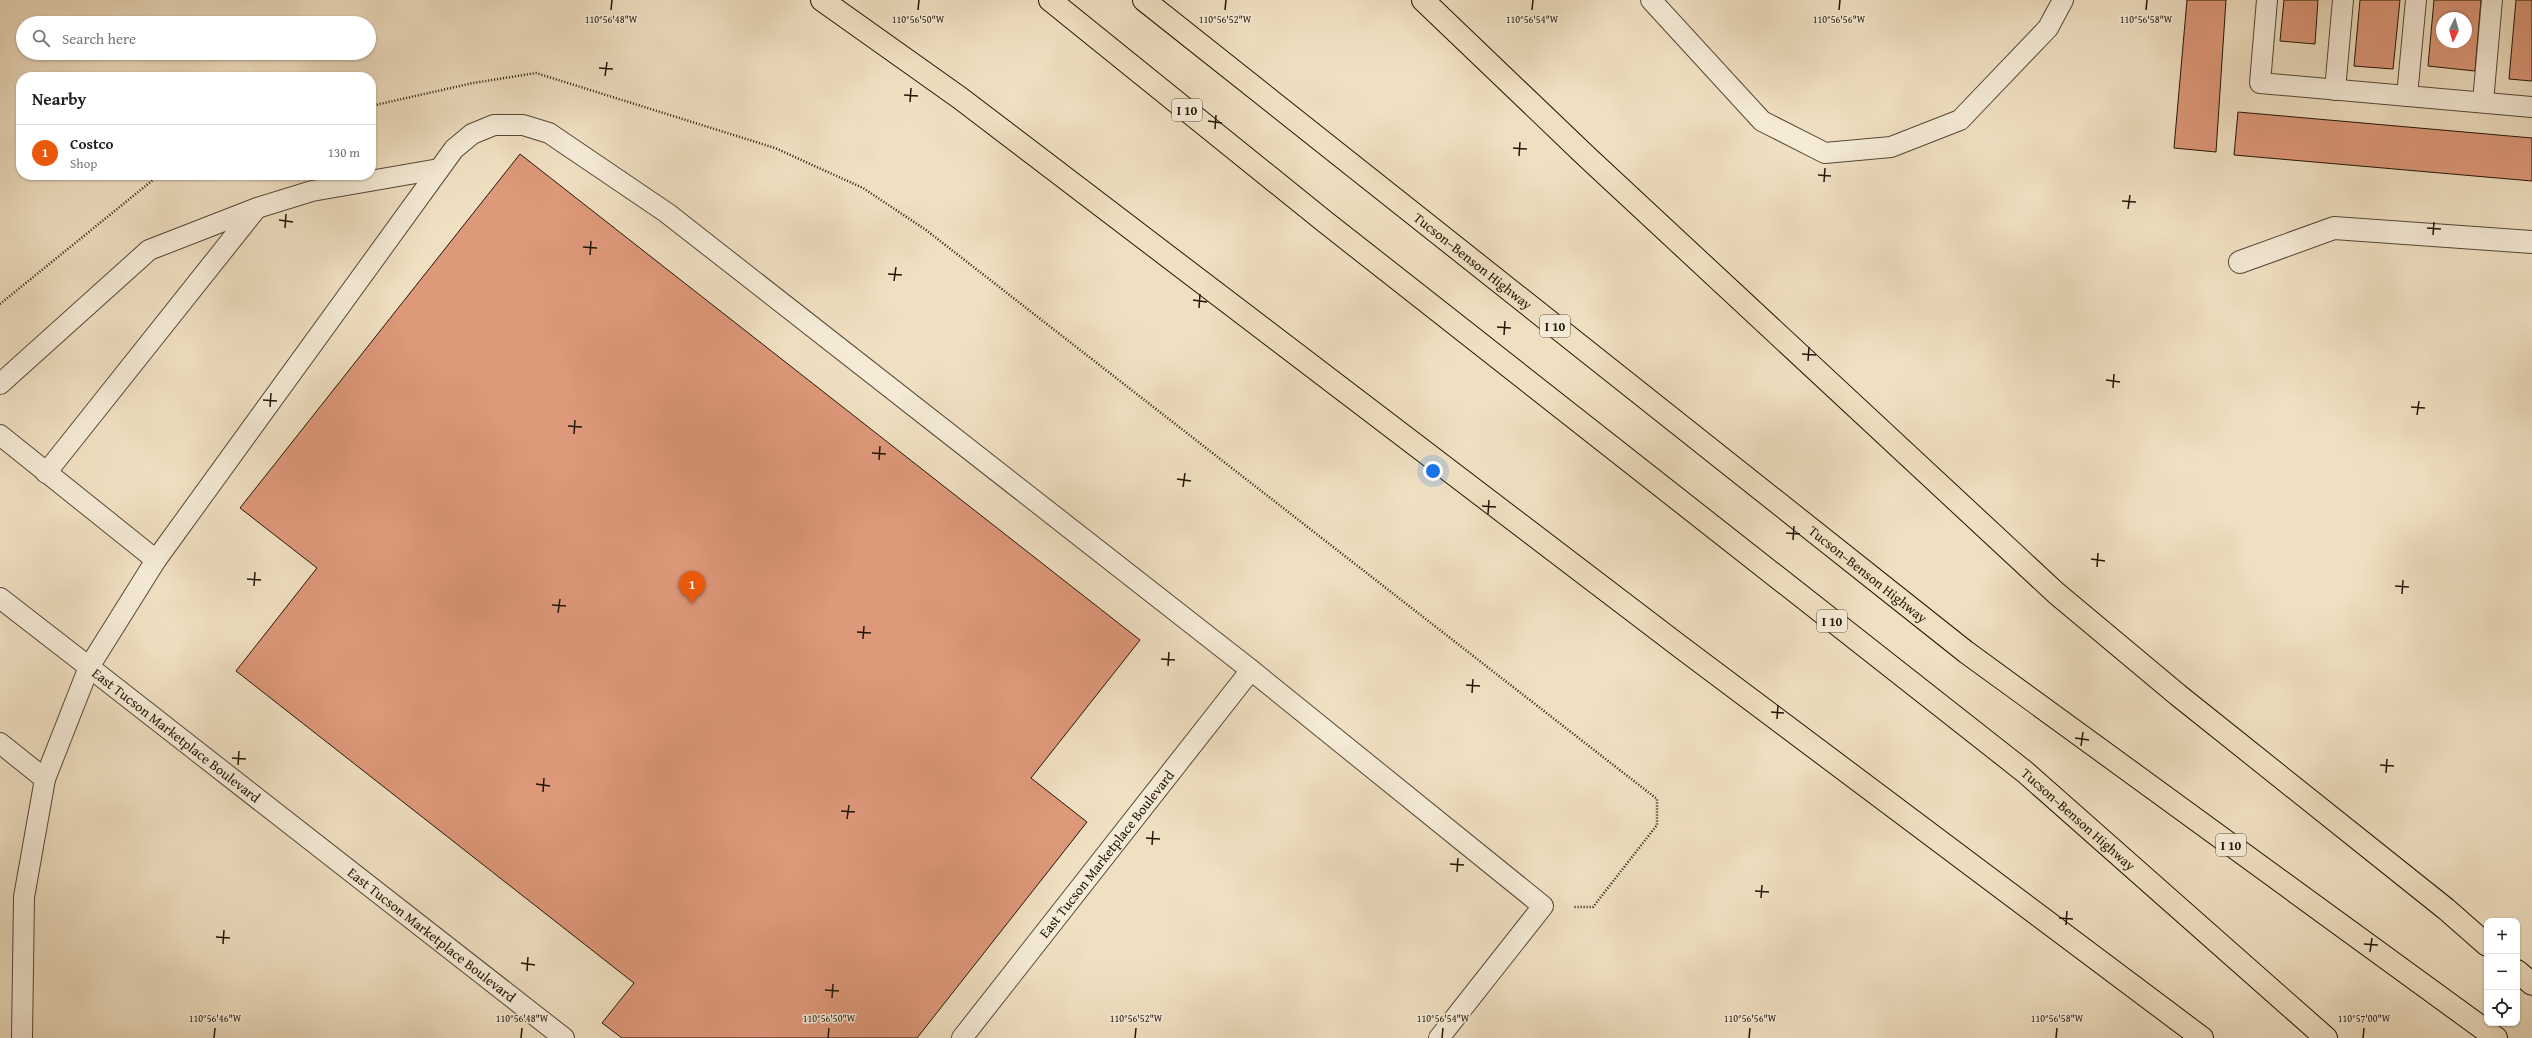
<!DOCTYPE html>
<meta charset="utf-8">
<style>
body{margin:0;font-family:"Gentium Book Plus",serif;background:#f6f6f6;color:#222}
.controls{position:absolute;right:12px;bottom:12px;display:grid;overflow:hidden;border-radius:8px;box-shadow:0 1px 3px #0004}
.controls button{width:36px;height:36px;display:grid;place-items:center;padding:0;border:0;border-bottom:1px solid #e0e0e0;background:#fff;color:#222;font:20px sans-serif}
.compass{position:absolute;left:2436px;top:12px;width:36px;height:36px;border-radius:50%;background:#fff;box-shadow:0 1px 3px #0004;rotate:185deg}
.you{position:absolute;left:1433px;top:471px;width:14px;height:14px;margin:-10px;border:3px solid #fff;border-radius:50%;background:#1a73e8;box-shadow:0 0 0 6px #1a73e833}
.badge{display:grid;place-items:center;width:26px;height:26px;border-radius:50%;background:#ea580c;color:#fff;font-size:13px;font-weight:700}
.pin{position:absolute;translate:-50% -33px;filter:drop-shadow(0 1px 2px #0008)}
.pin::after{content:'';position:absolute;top:21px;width:14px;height:12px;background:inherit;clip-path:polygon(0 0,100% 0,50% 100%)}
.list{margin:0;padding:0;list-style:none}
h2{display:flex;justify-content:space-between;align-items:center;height:52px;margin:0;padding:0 16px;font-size:17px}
h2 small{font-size:13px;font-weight:400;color:#767676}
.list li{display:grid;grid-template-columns:26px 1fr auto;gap:12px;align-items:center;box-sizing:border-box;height:56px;padding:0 16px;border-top:1px solid #e0e0e0}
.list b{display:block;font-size:15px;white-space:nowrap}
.list p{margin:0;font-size:13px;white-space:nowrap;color:#767676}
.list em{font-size:13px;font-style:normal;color:#767676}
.icon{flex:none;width:22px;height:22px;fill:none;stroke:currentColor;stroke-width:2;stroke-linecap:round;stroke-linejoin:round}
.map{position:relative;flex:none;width:2532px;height:1038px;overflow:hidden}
.search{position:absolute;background:#fff;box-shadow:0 1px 3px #0004;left:16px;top:16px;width:360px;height:44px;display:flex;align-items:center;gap:10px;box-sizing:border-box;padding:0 14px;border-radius:22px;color:#767676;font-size:15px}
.panel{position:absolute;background:#fff;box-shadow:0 1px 3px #0004;left:16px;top:72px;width:360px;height:108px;border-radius:16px}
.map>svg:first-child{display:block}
</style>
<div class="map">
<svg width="2532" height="1038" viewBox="0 0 2532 1038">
<rect width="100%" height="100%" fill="#f0e0c2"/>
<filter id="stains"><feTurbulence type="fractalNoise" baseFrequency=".005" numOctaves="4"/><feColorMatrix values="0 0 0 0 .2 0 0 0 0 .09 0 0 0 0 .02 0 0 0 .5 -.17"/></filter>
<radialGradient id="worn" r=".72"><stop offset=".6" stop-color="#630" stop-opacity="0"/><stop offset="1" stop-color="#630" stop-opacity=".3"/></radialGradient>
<!-- building -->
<g fill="#de987a" stroke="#211607" fill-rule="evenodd">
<path d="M2187,0H2226L2216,152L2174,148Z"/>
<path d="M2284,0H2318L2315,44L2280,41Z"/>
<path d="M2360,0H2400L2393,69L2354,66Z"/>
<path d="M2434,0H2481L2475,71L2428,66ZM2442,18H2466V42H2442Z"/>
<path d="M2516,0H2532V81L2509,79Z"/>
<path d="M2238,112L2532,138V181L2234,155Z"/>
<path d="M520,154L1140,640L1031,778L1087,822L917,1038H622L602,1023L634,983L236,671L317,568L240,508Z"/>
</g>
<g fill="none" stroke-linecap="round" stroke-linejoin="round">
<defs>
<g id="service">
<path d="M1651,0L1762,121L1825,153L1891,147L1960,120L2048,28L2063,0"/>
<path d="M2267,0L2260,83L2532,107"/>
<path d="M2335,90L2343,0"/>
<path d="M2407,96L2416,0"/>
<path d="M2483,102L2492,0"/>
<path d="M0,384L149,250L257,208L312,191L439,169"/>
<path d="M0,435L156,560"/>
<path d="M46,473L256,209"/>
<path d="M0,598L89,667L156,560L454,149L472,134L494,125H523L549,133L667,213L1251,670L1543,906L1439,1038"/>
<path d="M0,743L45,779"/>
<path id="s1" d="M22,1038L24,897L45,779L89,667L564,1038"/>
<path id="s2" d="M962,1038L1251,670"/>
</g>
<path id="minor" d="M2240,262L2334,228L2532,242"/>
<g id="motorway">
<path d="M822,0L960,98L1682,648L2202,1038"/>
<path id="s3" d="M1050,0L1324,221L2025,772L2326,1038"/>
<path id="s4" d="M1144,0L1966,652L2496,1038"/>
<path d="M1423,0L1587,157L2056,593L2178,695L2446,909L2487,945"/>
<path d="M2517,971L2532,984"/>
</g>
</defs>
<!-- service casing -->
<use href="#service" stroke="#554836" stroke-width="22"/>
<!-- minor casing -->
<use href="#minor" stroke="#554836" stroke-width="24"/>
<!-- motorway casing -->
<use href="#motorway" stroke="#211607" stroke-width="24"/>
<!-- path -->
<g stroke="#211607" stroke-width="2.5" stroke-dasharray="1 2" stroke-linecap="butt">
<path d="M371,106L473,83L536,73L775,148L863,188L926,230L1657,799V825L1593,907H1573"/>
<path d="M0,304L159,175"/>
</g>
<!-- service -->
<use href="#service" stroke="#f5ebd7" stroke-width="20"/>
<!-- minor -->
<use href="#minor" stroke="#f5ebd7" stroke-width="22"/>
<!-- motorway -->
<use href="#motorway" stroke="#f0e0c2" stroke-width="22"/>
</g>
<!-- ticks -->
<path fill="none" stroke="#211607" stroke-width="1.5" d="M611,10L612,0M918,10L919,0M1225,10L1226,0M1532,10L1533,0M1839,10L1840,0M2146,10L2147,0M599,68L613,69M605,76L607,62M904,95L918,96M910,102L911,88M1208,121L1222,123M1215,129L1216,115M1513,148L1527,149M1519,156L1520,142M1818,175L1831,176M1824,182L1825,168M2122,201L2136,202M2128,209L2130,195M279,220L293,222M285,228L286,214M2427,228L2441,229M2433,235L2434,222M583,247L597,248M590,255L591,241M888,274L902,275M894,281L896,267M1193,300L1207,302M1199,308L1200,294M1497,327L1511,328M1504,335L1505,321M1802,354L1816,355M1808,361L1809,347M2106,380L2120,382M2113,388L2114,374M263,400L277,401M270,407L271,393M2411,407L2425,408M2417,415L2419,401M568,426L582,427M574,434L575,420M872,453L886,454M879,460L880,446M1177,479L1191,481M1183,487L1185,473M1482,506L1496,507M1488,514L1489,500M1786,533L1800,534M1793,540L1794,526M2091,559L2105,561M2097,567L2098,553M247,579L261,580M254,586L255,572M2395,586L2409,587M2402,594L2403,580M552,605L566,606M558,613L560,599M857,632L871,633M863,639L864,626M1161,659L1175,660M1168,666L1169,652M1466,685L1480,686M1472,693L1473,679M1771,712L1784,713M1777,719L1778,705M2075,738L2089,740M2081,746L2083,732M232,758L246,759M238,765L239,751M2380,765L2394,766M2386,773L2387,759M536,784L550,786M543,792L544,778M841,811L855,812M847,819L849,805M1146,838L1160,839M1152,845L1153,831M1450,864L1464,865M1457,872L1458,858M1755,891L1769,892M1761,898L1762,885M2059,918L2073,919M2066,925L2067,911M216,937L230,938M223,944L224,930M2364,944L2378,945M2370,952L2372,938M521,963L535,965M527,971L528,957M825,990L839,991M832,998L833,984M214,1038L215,1028M521,1038L522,1028M828,1038L829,1028M1135,1038L1136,1028M1442,1038L1443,1028M1749,1038L1750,1028M2056,1038L2057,1028M2363,1038L2364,1028"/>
<g text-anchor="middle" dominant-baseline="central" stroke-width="3" stroke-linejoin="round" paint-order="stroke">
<!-- shield labels -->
<g fill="#f5ebd7" stroke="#615645" stroke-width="1">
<rect x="1172" y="99" width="30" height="22" rx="3"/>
<rect x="1540" y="315" width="30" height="22" rx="3"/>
<rect x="1817" y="610" width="30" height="22" rx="3"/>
<rect x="2216" y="834" width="30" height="22" rx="3"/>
</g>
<g font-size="13" font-weight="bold" fill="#211607">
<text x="1187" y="110">I 10</text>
<text x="1555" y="326">I 10</text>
<text x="1832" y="621">I 10</text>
<text x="2231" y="845">I 10</text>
</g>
<!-- street labels -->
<g font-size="14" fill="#211607" stroke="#f5ebd7">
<text stroke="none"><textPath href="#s4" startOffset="420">Tucson–Benson Highway</textPath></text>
<text stroke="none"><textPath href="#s4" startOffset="924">Tucson–Benson Highway</textPath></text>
<text stroke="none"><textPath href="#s1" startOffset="492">East Tucson Marketplace Boulevard</textPath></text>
<text stroke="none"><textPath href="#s3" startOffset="1315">Tucson–Benson Highway</textPath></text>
<text stroke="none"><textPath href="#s2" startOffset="234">East Tucson Marketplace Boulevard</textPath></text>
<text stroke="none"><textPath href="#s1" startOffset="816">East Tucson Marketplace Boulevard</textPath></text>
</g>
</g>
<g font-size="10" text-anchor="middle" fill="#211607" stroke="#f5ebd7" stroke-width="3" stroke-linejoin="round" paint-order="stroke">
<text x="611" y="23">110°56'48"W</text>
<text x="918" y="23">110°56'50"W</text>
<text x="1225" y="23">110°56'52"W</text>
<text x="1532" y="23">110°56'54"W</text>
<text x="1839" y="23">110°56'56"W</text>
<text x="2146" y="23">110°56'58"W</text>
<text x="215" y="1022">110°56'46"W</text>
<text x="522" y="1022">110°56'48"W</text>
<text x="829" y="1022">110°56'50"W</text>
<text x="1136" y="1022">110°56'52"W</text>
<text x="1443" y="1022">110°56'54"W</text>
<text x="1750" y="1022">110°56'56"W</text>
<text x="2057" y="1022">110°56'58"W</text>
<text x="2364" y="1022">110°57'00"W</text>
</g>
<rect width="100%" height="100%" filter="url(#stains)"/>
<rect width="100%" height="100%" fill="url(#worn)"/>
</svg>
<div class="controls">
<button>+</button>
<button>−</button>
<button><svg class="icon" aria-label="locate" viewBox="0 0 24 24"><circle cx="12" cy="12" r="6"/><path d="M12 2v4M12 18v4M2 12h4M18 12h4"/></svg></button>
</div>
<svg class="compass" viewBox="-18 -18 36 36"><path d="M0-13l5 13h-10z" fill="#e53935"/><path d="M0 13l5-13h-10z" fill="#767676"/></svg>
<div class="you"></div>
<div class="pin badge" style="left:692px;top:604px">1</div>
<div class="search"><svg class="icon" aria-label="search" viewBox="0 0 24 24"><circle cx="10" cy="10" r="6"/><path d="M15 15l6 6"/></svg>Search here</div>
<section class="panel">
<h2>Nearby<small></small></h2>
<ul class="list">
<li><span class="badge">1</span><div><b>Costco</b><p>Shop</p></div><em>130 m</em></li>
</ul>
</section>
</div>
